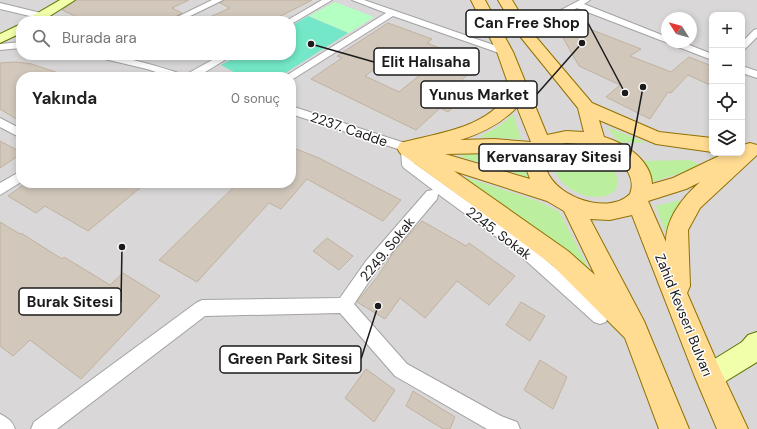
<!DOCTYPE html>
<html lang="tr">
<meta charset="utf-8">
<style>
body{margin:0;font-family:"DM Sans",sans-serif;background:#f2f2f2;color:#222}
.controls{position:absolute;right:12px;top:12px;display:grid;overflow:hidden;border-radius:8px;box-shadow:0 2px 6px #0003}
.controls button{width:36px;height:36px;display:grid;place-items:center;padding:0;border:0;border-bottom:1px solid #e0e0e0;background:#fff;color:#222;font:20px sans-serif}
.compass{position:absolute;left:661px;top:12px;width:36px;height:36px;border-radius:50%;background:#fff;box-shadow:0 2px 6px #0003;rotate:307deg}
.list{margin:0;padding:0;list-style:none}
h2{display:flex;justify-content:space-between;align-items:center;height:52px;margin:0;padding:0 16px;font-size:17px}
h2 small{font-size:13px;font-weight:400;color:#767676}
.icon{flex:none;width:22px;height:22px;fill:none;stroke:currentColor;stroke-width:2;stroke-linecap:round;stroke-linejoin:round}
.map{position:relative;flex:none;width:757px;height:429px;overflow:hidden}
.search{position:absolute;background:#fff;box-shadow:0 2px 6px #0003;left:16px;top:16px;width:280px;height:44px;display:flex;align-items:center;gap:10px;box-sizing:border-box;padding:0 14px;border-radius:16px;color:#767676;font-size:15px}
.panel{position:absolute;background:#fff;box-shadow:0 2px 6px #0003;left:16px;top:72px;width:280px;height:116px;border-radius:16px}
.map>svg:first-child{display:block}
</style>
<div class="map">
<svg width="757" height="429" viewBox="0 0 757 429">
<rect width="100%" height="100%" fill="#eeeade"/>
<!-- residential -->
<path fill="#d9d7d7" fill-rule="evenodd" d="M0,0H757V429H0ZM712,15H742V153H712ZM667,18H691V42H667ZM21,21H291V55H21ZM21,77H291V183H21Z"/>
<!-- grass -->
<g fill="#bcef9d">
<path d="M513,114L521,139L479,137L501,125Z"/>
<path d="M607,127L647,143L619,142Z"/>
<path d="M576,153C587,154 597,156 605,162C623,174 623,195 599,197C568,199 531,160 576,153Z"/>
<path d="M463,154L525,157L527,177L461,157Z"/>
<path d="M690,160L698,164V167L653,182L639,161Z"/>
<path d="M455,174L540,202L559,212L590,271Z"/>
<path d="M680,200L667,237L656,206Z"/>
</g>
<!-- park -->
<path fill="#b4ffc2" d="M335,2L374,17L349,33L309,16Z"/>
<!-- pitch -->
<path fill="#73e7c7" d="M308,16L348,33L279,77H243L221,65L239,55H291V26Z"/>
<!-- building -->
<g fill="#d1c7bb" stroke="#c1b29f" fill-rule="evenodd">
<path d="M76,0H189L172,8L182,13L168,21H86L62,10Z"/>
<path d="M224,0H312L271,21H201L230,8L220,3Z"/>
<path d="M561,18L641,49L630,56L671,72L689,57L712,66V86L688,75L671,93L668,92L650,119L606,97L620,85L579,66L558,29L560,27L555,21Z"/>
<path d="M388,23L432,39L427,43L463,57L472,71L451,89L466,95L448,112L440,108L416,130L311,79L342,58L337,56ZM399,50L428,61L419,68L426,70L399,92L365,76Z"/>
<path d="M16,62L32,64L64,75L63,77H21V122L0,109V63Z"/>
<path d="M0,141L21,152V154L0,168Z"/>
<path d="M291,147L319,158L401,200L383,221L307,179L281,209L269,203L197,282L159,260L238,183H291Z"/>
<path d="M26,183H146L88,231L45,206L36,213L8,196Z"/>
<path d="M422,221L466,246L469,243L515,276L489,305L457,281L425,318L400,298L385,319L357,302L378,276L395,250Z"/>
<path d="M0,222L20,234L21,233L62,259L64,257L110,285L123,273L160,296L81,379L30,340L13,356L0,346Z"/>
<path d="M327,238L353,256L339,270L313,251Z"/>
<path d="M521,302L545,316L530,341L506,325Z"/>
<path d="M540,360L567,377L553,409L524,390Z"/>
<path d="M366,369L395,390L374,422L345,398Z"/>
<path d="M413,391L455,417L450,429H443L406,406Z"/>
</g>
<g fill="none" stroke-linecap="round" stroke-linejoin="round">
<defs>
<g id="street">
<path d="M212,0H223L180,21H169Z"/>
<path d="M322,0H332L293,23H291V21H286Z"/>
<path d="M352,0H364L508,50L510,52L508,54H502L393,16L293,79L291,80V77H284L386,13Z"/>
<path d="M580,0H590L584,4L667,37V42H682L712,54V60L577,8L527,34L524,35L519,32Z"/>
<path d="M0,3L45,14L47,21H39L38,18L0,9Z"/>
<path d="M757,29V37L745,49L742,50V42L754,30Z"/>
<path d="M21,42V48L0,50V44Z"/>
<path d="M94,55C125,55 156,66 185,75L221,55H233L197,77H171L147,69L96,57Z"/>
<path d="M742,66L757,71V78L742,73Z"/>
<path d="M291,106L411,145L413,148L414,163L523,241L606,310L608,316L606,322L600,324L594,322L513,249L438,194L437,199L376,271L354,304L407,364L501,416L517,422L520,429H487L395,376L340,313L205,316L57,429H31L34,422L196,303L202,300L340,298L366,261L427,191L433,190L404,168L402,165L401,150L291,114Z"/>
<path d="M0,118L21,129V138L0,127Z"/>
<path d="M21,171V182L0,195V183Z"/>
<path d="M0,414C8,418 12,421 15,429H0Z"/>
</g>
<g id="secondary">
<path d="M60,0H75L42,21H27L29,18Z"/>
<path d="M21,24V33L0,43V34Z"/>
<path d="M757,332V362L718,386L709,390L700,386L696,377L700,368L742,342L748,335Z"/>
</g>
<path id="primary" d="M471,0H485L513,52L547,135L566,131L584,132L578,108L519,35L498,0H512L530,30L592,103L659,132L712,138V152L656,144L599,120L604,137C625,143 651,160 652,184L673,178L721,155C728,153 735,153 742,153L743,145L750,143L757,145V155L700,208L688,230L690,286L687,293L719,367L748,429H717L695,377L632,215L610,220L590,219L644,321L689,429H659L625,338L552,265L472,205L400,153L397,148L400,143C437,133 492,128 510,89L497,52ZM517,107L531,142L494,139L460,140C482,133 501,124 517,107ZM566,143C574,144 583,144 591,146C611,151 639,171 630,194C607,217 549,195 545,164C545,160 544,155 547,151C551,146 560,145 566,143ZM494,153L526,155V168L530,179L445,154ZM454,171L547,201L564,211L595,275L568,251ZM700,182C683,197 666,218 666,242L648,201L686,189Z"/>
</defs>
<!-- street casing -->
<use href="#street" stroke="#a2a2a2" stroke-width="2"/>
<!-- secondary casing -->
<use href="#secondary" stroke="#5a7300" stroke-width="2"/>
<!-- primary casing -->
<use href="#primary" stroke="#917100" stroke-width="2"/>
<!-- street -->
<use href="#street" fill="#fff" fill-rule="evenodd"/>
<!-- secondary -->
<use href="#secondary" fill="#f1ffab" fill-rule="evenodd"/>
<!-- primary -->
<use href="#primary" fill="#ffdc92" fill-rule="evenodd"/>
</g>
<g text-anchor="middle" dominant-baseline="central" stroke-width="3" stroke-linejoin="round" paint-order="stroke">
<!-- street labels -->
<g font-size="14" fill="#1b1b1b" stroke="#fff">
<text transform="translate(349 129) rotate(19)">2237. Cadde</text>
<text transform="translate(499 233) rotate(37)">2245. Sokak</text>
<text transform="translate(387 249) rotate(-51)">2249. Sokak</text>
<text transform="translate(684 315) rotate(68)">Zahid Kevseri Bulvarı</text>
</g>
</g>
<!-- callouts -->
<path fill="none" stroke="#1b1b1b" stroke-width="1.5" d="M625 93L588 23M311 44L374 62M582 43L537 94M643 87L630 157M122 247L121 302M378 306L361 359"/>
<g fill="#1b1b1b" stroke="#fff" stroke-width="1.5">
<circle cx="625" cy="93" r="4"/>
<circle cx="311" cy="44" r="4"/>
<circle cx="582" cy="43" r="4"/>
<circle cx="643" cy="87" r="4"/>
<circle cx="122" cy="247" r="4"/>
<circle cx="378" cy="306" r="4"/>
</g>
<g fill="#fff" stroke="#1b1b1b" stroke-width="1.5">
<rect x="466" y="10" width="122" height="27" rx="4"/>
<rect x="374" y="48" width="105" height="27" rx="4"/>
<rect x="421" y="81" width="116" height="27" rx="4"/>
<rect x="479" y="144" width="151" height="27" rx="4"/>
<rect x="19" y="288" width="102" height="27" rx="4"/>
<rect x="220" y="346" width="141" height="27" rx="4"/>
</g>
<g font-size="15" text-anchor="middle" font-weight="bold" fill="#1b1b1b">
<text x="527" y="28">Can Free Shop</text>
<text x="426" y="67">Elit Halısaha</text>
<text x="479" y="100">Yunus Market</text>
<text x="554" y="162">Kervansaray Sitesi</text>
<text x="70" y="307">Burak Sitesi</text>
<text x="290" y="364">Green Park Sitesi</text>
</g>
</svg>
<div class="controls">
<button>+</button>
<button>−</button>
<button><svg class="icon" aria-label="locate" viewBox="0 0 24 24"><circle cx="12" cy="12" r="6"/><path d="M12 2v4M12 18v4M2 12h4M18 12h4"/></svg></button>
<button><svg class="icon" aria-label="layers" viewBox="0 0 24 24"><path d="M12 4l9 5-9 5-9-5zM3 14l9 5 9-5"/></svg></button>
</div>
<svg class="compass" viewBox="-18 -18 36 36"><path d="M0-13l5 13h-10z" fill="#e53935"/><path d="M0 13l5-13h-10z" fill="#767676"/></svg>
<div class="search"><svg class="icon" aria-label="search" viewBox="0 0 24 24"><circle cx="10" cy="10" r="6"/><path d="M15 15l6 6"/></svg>Burada ara</div>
<section class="panel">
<h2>Yakında<small>0 sonuç</small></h2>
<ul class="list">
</ul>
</section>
</div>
